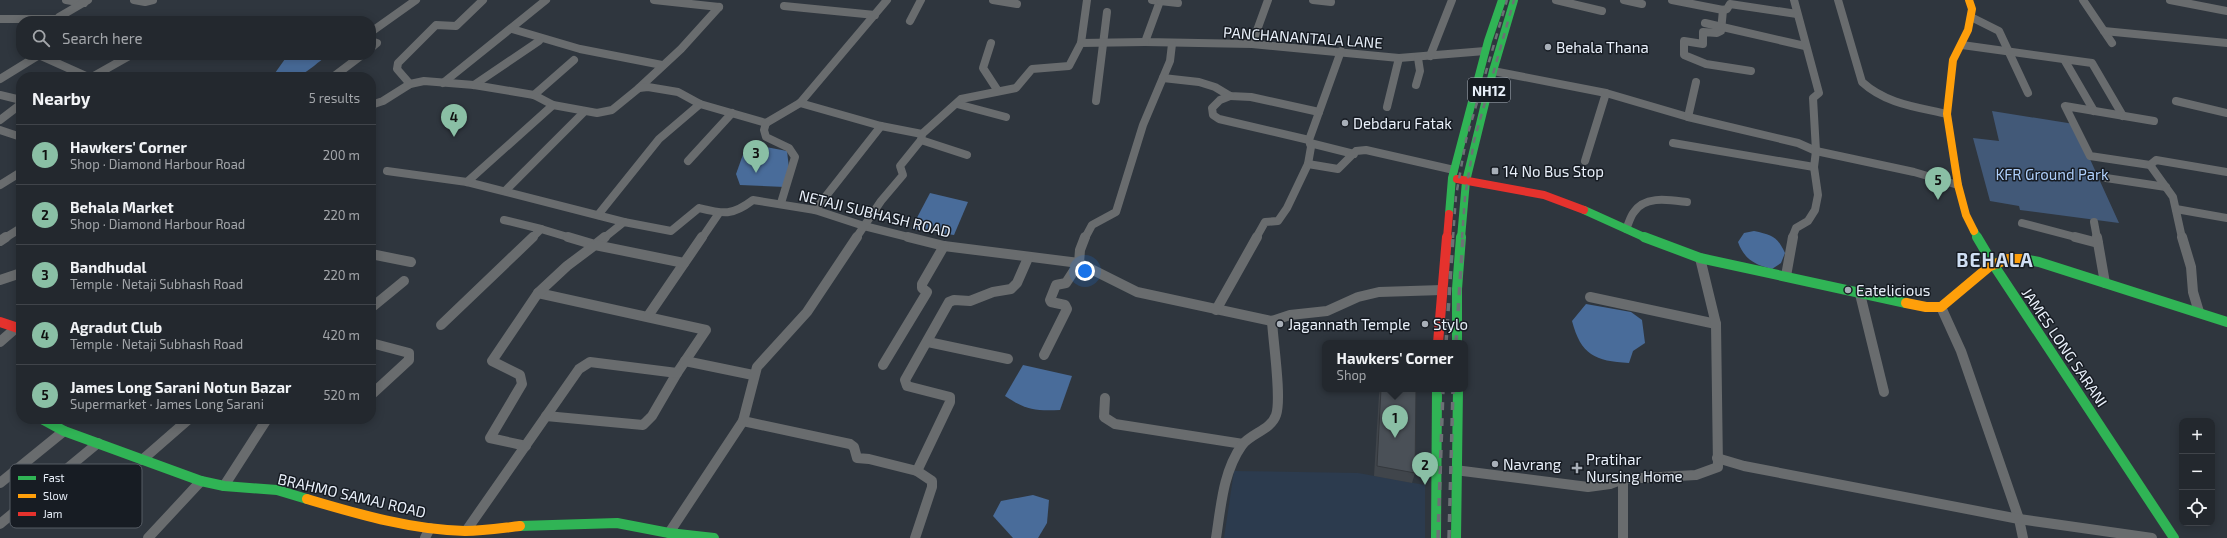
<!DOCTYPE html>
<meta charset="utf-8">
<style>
body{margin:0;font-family:"Exo 2",sans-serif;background:#2b3036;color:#f1f3f6}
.controls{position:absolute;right:12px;bottom:12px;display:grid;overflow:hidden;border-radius:8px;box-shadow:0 2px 10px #0003}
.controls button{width:36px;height:36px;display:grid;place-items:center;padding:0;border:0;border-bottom:1px solid #40444a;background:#23282e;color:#f1f3f6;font:20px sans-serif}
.you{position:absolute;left:1085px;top:271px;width:14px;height:14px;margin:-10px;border:3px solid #fff;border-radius:50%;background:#1a73e8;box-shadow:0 0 0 6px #1a73e833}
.badge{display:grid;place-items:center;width:26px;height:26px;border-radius:50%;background:#8abfa5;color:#111;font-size:13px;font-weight:700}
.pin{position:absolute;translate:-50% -33px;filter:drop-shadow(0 1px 2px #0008)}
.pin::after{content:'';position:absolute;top:21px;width:14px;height:12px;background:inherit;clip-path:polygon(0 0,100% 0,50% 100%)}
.popup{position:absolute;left:1322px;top:340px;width:146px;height:52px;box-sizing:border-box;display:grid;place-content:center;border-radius:8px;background:#23282e;filter:drop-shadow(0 1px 3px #0005);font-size:13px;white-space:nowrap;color:#a3a6aa}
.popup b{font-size:15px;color:#f1f3f6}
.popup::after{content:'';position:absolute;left:50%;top:100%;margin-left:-8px;border:8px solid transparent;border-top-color:#23282e}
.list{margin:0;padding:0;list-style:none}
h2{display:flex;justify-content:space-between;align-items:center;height:52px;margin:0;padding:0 16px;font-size:17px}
h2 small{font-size:13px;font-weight:400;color:#a3a6aa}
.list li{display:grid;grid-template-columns:26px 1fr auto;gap:12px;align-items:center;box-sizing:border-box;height:60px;padding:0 16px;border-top:1px solid #40444a}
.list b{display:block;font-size:15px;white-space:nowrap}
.list p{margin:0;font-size:13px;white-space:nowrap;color:#a3a6aa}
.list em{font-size:13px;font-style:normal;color:#a3a6aa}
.icon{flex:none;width:22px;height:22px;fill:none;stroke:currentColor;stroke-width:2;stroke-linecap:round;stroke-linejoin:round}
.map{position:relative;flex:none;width:2227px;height:538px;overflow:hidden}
.search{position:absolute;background:#23282e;box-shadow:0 2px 10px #0003;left:16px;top:16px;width:360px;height:44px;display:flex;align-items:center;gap:10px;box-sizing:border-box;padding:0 14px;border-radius:16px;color:#a3a6aa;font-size:15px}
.panel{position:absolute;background:#23282e;box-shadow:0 2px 10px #0003;left:16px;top:72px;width:360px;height:352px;border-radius:16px}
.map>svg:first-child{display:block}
</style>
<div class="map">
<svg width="2227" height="538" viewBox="0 0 2227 538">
<rect width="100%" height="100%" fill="#2f363e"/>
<!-- built -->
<path fill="#2c3b4e" d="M1234,471L1358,473L1425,485V538H1224Z"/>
<!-- green -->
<path fill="#425978" d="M1992,111L2074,124L2119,223L2020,210L2019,206L1990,201L1973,138L1999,141Z"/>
<!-- water -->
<g fill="#496c9a">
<path d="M295,55H328C307,70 302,82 275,73L285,59Z"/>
<path d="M760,146L787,151L789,168L785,187L740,185L736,174L745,149Z"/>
<path d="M930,193L968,202L954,235L911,229Z"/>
<path d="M1754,231C1772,235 1777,236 1785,253L1781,263L1772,269C1755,265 1744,259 1738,242L1744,233Z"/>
<path d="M1586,304L1631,312L1642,320L1645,343L1633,351L1629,363C1595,361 1581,355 1572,321Z"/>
<path d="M1023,365L1072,376L1060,410C1035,411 1026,410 1005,396Z"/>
<path d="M1033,495L1049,500L1047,523L1038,538H1013L993,516L1001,501Z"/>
</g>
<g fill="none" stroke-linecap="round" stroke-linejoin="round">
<!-- street-far1 -->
<g stroke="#696c6e" stroke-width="8">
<path d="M66,0L84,3"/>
<path d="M134,0L145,2L153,0"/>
<path d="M654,0L719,7"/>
<path d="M993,0L1017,4"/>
<path d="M1152,0L1160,1L1145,42L1252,44L1399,58L1485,51"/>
<path d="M1313,0L1331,2"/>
<path d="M1556,0L1602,11"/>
<path d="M1624,0L1642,4"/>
<path d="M1672,0L1723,10L1727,9L1730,4L1797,14"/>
<path d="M1838,0L1862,82C1886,104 1917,107 1947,114"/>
<path d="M2083,0L2112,43"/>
<path d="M2170,0L2227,11"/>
<path d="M1160,1L1178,3"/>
<path d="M784,6L875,15"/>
<path d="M1723,10L1721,31L1717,33L1703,32V44L1684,41V55L1706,64L1751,71"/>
<path d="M1971,17L1999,31L2028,93"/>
<path d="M0,19H57"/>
<path d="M292,20L295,21"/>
<path d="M59,21L57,19L59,17L88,0"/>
<path d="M910,21L921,0"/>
<path d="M1705,23L1805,46"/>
<path d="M512,29L580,49L662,65"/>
<path d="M2104,31L2227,43"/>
<path d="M371,32L416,0"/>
<path d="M371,41L377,43L371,48"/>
<path d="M991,43L983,68L998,91"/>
<path d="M1081,43L1087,0"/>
<path d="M1252,44L1268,0"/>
<path d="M1962,45L2092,63L2123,116"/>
<path d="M39,55L88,77"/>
<path d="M1430,56L1452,0"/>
<path d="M2065,61L2094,111"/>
<path d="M1493,71L1606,93L1688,117L1798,143L1816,151L1914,172L1958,185"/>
<path d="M92,77L131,55"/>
<path d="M333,77L362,55"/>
<path d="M1163,78L1199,82L1215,87L1230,96L1251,97L1319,112"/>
<path d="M0,79L39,55"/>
<path d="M443,83L546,0"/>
<path d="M410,84L397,69L398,63L436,25L456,26L483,0"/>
<path d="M474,85L539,41"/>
<path d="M1416,85L1420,71L1418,58"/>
<path d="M639,88L681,49L719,7"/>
<path d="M0,95L21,100"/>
<path d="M534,95L574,60"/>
<path d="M1230,96L1220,100L1212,108L1213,115L1219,119L1309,140"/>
<path d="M1096,101L1107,12"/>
<path d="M2176,101L2227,113"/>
<path d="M800,103L881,126L922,134L961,99L1016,88L1032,69L1069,66L1081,43L1145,42"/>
<path d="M957,104L1006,117"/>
<path d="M371,105L383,101L410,84L424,81L474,85L534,95L553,105L597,113L612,110L639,88L648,87L678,92L700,104L766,123"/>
<path d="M1387,107L1399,58"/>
<path d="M1688,117L1696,82"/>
<path d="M0,120L21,104"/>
<path d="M766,123L800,103L887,0"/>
<path d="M766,123L764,130L766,137L789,148L795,157L781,203"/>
<path d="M0,130L21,137"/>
<path d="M921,140L967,155"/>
<path d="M1310,143L1354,154"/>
<path d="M1673,143L1814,167"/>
<path d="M688,161L732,113"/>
<path d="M1585,161L1606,93"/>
<path d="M1308,164L1311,147L1309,140L1341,51"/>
<path d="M2150,165L2090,156L2065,106L2154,121"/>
<path d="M387,171L467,182L624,222"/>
<path d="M2106,178L2166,187"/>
<path d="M467,182L553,105"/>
<path d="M0,185L21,172"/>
<path d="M505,191L584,112"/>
<path d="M2176,209L2227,218"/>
<path d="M815,210L881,126"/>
<path d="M598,215L659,139L700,104"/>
<path d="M504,220L541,229"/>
<path d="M2094,222L2097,238"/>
<path d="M2022,223L2079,238"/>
<path d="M1626,229C1629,223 1630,217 1634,212C1645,195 1670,200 1687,202"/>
<path d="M5,238L21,228"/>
<path d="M532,238L541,229L571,238"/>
<path d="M604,238L624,222L671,231L699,208C724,214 732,216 753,200L815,210L864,226L912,238"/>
<path d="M702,238L719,213"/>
<path d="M856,238L881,201L903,175L900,166L921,140L922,134"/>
<path d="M1085,238L1092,225L1116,212L1143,125L1170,61L1172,44"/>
<path d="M1256,238L1265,222L1278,221L1287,208L1308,164L1338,169L1356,151L1366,150L1454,170"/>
<path d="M1792,238L1796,228L1808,221L1815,210L1818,195L1814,167L1816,151L1813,98L1819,93L1794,0"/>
<path d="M2182,238L2173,197L2150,165L2156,160L2227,172"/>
</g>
<!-- street -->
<g stroke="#696c6e" stroke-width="10">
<path d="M568,237L595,245L605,237"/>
<path d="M908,237L944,246L1079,263L1137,292L1272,321L1290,315L1327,311L1358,297L1379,292L1442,290"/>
<path d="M2075,237L2098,243"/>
<path d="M2097,237L2105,283"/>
<path d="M2182,237L2191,267L2193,292L2199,312"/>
<path d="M0,241L6,237"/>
<path d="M371,254L411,262"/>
<path d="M1786,276L1793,237"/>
<path d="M0,280L21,273"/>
<path d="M538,293L706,330L677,373L652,416L643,425L546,416"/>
<path d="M1860,294L1884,392"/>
<path d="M1590,297L1716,324"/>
<path d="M1941,307L1961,351L2019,519L2023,538"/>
<path d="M371,308L404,281"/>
<path d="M1216,310L1257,237"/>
<path d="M648,316L702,237"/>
<path d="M441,325L533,237"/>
<path d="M0,342L16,328"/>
<path d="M928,342L1008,359"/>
<path d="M371,343L409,353V360L371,395"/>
<path d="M1044,355L1067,309L1065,305L1051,302L1050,300L1056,285L1066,283L1079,263L1080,250L1085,237"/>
<path d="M685,361L753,375"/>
<path d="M883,365L926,294L927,292L922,288V284L944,246"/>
<path d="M1105,398L1104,417L1115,424L1243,444"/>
<path d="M743,421L850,444L854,447L857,458L869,459L917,471"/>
<path d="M526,446L490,438L522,384L520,375L492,361L538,293L567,266L595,245L684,263"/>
<path d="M1717,458L1744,466L2019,519L2152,538"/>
<path d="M142,460L189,419"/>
<path d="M1455,470L1588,487L1610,484L1623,479"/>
<path d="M0,483L64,431"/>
<path d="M224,486L267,419"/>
<path d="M0,524L98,443"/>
<path d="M466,531L579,369L590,362L677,373"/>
<path d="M669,533L743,421L757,367L807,312L857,237"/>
<path d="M148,538L201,481"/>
<path d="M425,538L430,528"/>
<path d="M915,538L932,487V481L917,471L950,402V397L907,386L905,380L949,302L954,300L970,301L993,292L1011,289L1017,283L1028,258"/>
<path d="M1216,538C1221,506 1223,472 1242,445C1251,433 1271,430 1276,415C1282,399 1273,341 1272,321"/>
<path d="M1623,538V479L1696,475L1718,467L1716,324L1700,258"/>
</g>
<!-- fast-far1 -->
<g stroke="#30b455" stroke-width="8">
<path d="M1584,210L1646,238"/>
<path d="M1449,214L1452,178L1488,41L1502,0"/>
<path d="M1974,231L1978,238"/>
<path d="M1461,238L1466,181L1493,71L1514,0"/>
</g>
<!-- fast -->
<g stroke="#30b455" stroke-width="10">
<path d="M1644,237L1700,258L1906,303"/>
<path d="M1977,237L1993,264L2174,538"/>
<path d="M2024,259L2039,262L2227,322"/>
<path d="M1457,343V289L1461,237"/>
<path d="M42,419L64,431L201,481L224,486L277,490L307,499"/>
<path d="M520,526L617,523L669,533L714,538"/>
<path d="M1436,538L1437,389"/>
<path d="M1456,538L1458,389"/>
</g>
<!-- slow-far1 -->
<path stroke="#ff9f0a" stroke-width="8" d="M1969,0L1972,9L1968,30L1953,60L1947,114L1958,185L1966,215L1974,231"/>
<!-- slow -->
<g stroke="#ff9f0a" stroke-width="10">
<path d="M1906,303L1926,307H1941L1990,266L2008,259H2024"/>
<path d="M307,499C358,514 411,530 465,531C484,531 502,528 520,526"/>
</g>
<!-- jam-far1 -->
<g stroke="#e5322d" stroke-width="8">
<path d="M1457,179L1544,195L1584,210"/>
<path d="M1447,238L1449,214"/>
</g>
<!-- jam -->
<g stroke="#e5322d" stroke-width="10">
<path d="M0,322L21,329"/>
<path d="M1438,343L1447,237"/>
</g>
<!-- rail-far1 -->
<g stroke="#6c7175" stroke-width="2.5" stroke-dasharray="6 6" stroke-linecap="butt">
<path d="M1453,238L1456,196L1466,140L1507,0"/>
<path d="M1462,238L1465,197L1474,141L1514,0"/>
</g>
<!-- rail -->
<g stroke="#6c7175" stroke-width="3.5" stroke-dasharray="8 8" stroke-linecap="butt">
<path d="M1446,343L1453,237"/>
<path d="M1456,343L1463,237"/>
<path d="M1438,538L1443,389"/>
<path d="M1449,538L1453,389"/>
</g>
</g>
<!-- wall -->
<path fill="#40454b" d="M1380,389H1412L1415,473L1412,483L1374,476L1379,395Z"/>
<!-- building -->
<path fill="#4a5057" stroke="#34383d" d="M1381,389L1416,390L1415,473L1377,466Z"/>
<!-- markers -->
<g fill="#a8afb8" stroke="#171c23" stroke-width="1.5">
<circle cx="1548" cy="47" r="4"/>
<circle cx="1345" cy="123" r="4"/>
<rect x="1491" y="167" width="8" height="8" rx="2"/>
<circle cx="1848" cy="290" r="4"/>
<circle cx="1280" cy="324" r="4"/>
<circle cx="1425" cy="324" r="4"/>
<circle cx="1495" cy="464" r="4"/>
<path d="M1575 462h4v4h4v4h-4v4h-4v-4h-4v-4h4z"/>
</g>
<g text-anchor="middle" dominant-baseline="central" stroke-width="3" stroke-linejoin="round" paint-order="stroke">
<!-- shield labels -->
<rect fill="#171c23" stroke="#aab0ba" stroke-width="1" x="1468" y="78" width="42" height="24" rx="3"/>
<g font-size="14" font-weight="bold" fill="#e9f0fa">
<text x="1489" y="90">NH12</text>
</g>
<!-- street labels -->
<g font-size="15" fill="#e9f0fa" stroke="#171c23">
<text transform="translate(1303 37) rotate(4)">PANCHANANTALA LANE</text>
<text transform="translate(875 213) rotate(14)">NETAJI SUBHASH ROAD</text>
<text transform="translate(2065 347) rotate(56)">JAMES LONG SARANI</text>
<text transform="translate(352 495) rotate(13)">BRAHMO SAMAJ ROAD</text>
</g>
<!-- poi labels -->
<g font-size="15" fill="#e9f0fa" stroke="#171c23" text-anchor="start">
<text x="1556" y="47">Behala Thana</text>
<text x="1353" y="123">Debdaru Fatak</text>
<text x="1503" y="171">14 No Bus Stop</text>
<text x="1856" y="290">Eatelicious</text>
<text x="1288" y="324">Jagannath Temple</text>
<text x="1433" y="324">Stylo</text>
<text x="1586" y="459">Pratihar<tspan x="1586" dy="17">Nursing Home</tspan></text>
<text x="1503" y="464">Navrang</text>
</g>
<!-- park labels -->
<g font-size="15" fill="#b0d1fd" stroke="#171c23">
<text x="2052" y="174">KFR Ground Park</text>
</g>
<!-- district labels -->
<g font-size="19" font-weight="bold" letter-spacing="1" fill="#d0dff3" stroke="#171c23">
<text x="1995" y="259">BEHALA</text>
</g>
</g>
<!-- legend -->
<rect x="10" y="464" width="132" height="64" rx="6" fill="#171c23" stroke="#565c64" stroke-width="1"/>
<rect x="18" y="476" width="18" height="4" fill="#30b455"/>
<rect x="18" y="494" width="18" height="4" fill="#ff9f0a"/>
<rect x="18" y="512" width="18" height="4" fill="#e5322d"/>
<g font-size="11" fill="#e9f0fa">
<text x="43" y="482">Fast</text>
<text x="43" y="500">Slow</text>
<text x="43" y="518">Jam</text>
</g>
</svg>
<div class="controls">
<button>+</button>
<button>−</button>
<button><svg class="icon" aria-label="locate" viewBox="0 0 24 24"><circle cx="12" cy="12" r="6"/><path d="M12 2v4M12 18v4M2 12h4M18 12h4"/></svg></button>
</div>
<div class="you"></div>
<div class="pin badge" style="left:1395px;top:438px">1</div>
<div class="popup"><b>Hawkers' Corner</b>Shop</div>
<div class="pin badge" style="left:1425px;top:485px">2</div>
<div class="pin badge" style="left:756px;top:173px">3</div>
<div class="pin badge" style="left:454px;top:137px">4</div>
<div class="pin badge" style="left:1938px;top:200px">5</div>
<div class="search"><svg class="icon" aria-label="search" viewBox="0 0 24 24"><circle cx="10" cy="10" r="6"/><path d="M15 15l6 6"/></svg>Search here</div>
<section class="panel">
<h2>Nearby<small>5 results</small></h2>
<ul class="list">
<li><span class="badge">1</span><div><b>Hawkers' Corner</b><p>Shop · Diamond Harbour Road</p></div><em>200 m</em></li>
<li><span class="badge">2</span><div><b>Behala Market</b><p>Shop · Diamond Harbour Road</p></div><em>220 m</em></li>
<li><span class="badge">3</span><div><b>Bandhudal</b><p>Temple · Netaji Subhash Road</p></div><em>220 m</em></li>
<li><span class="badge">4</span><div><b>Agradut Club</b><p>Temple · Netaji Subhash Road</p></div><em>420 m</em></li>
<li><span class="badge">5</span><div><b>James Long Sarani Notun Bazar</b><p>Supermarket · James Long Sarani</p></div><em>520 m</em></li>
</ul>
</section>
</div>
